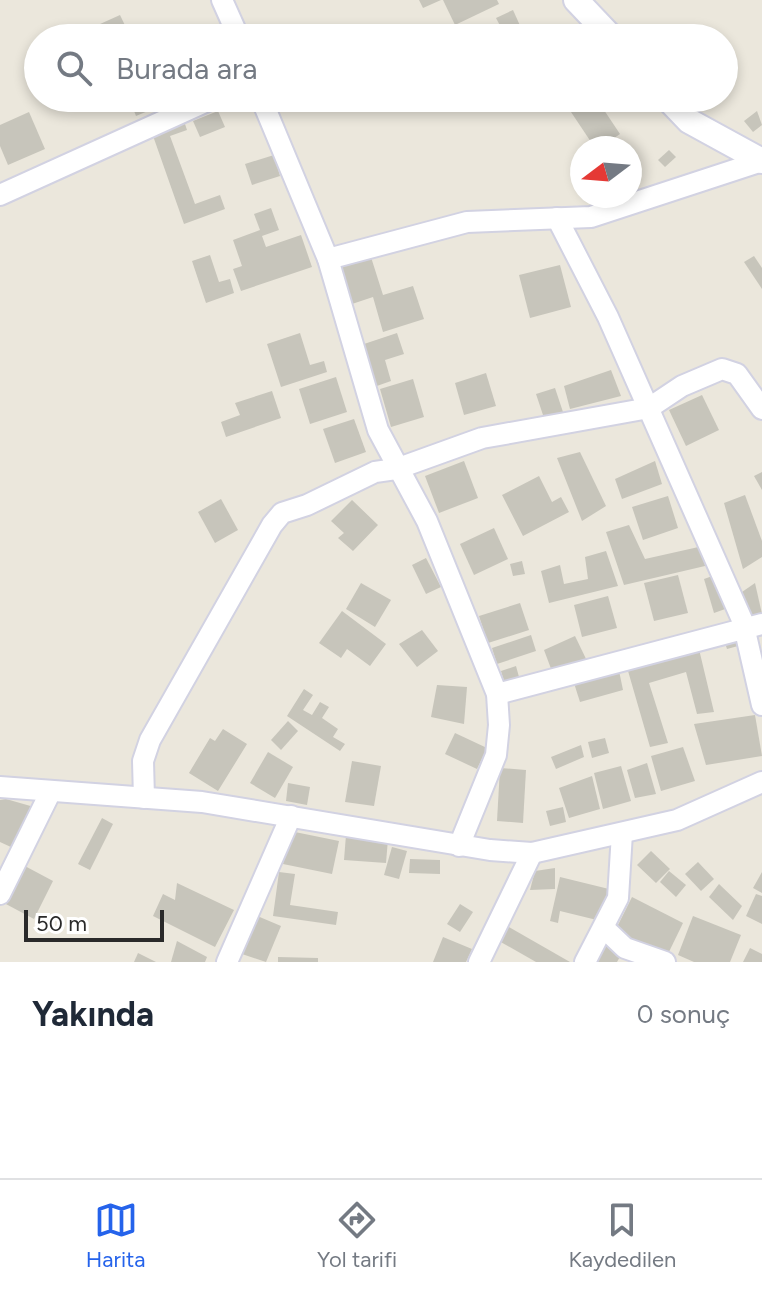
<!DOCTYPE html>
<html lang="tr">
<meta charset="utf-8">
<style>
body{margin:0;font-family:Figtree,sans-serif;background:#f6f6f7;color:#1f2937}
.compass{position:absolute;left:570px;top:136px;width:72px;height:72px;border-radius:50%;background:#fff;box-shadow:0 4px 12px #0003;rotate:254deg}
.scale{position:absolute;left:24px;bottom:20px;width:140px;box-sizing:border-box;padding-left:8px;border:4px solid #2a2a2a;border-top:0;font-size:22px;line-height:28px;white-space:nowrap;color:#2a2a2a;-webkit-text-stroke:6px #fff;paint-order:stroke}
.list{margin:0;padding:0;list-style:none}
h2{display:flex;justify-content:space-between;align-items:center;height:104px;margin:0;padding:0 32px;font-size:34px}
h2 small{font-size:26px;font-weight:400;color:#747a83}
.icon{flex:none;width:44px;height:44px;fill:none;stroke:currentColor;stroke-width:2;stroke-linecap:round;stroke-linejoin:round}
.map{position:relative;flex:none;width:762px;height:962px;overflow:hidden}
.search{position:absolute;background:#fff;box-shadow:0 4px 12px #0003;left:24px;right:24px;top:24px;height:88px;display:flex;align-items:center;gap:20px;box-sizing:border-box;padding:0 28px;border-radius:44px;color:#747a83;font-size:30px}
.sheet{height:216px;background:#fff}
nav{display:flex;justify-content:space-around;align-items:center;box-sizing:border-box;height:112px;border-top:2px solid #e0e1e3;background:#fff;font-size:22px;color:#747a83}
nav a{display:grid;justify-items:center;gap:4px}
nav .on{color:#2563eb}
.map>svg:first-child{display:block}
</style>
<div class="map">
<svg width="762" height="962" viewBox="0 0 762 962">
<rect width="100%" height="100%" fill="#ebe7dc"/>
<!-- building -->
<g fill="#c7c5bb">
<path d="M419,0H441L423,8Z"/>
<path d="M443,0H497L499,4L455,25Z"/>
<path d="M513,10L522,30L506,37L496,18Z"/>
<path d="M120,15L131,38H93L89,29Z"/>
<path d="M496,30L500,38H479Z"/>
<path d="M223,31L226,38H206Z"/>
<path d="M129,98H151L155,108L136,116Z"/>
<path d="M592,98H596L620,134L600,148H595L571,112Z"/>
<path d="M218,111L225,127L200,137L193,121Z"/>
<path d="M757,111L762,125L753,132L744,121Z"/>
<path d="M29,112L45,149L8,165L0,146V125Z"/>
<path d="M184,121L187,130L170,136L195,204L220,195L225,209L184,224L152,133Z"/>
<path d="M669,150L676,157L665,167L658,160Z"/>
<path d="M274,155L280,176L252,185L245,164Z"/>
<path d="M271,208L279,230L262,236L266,247L301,235L312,267L241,291L233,269L242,266L233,240L260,230L254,214Z"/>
<path d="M370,254L383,295L413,286L424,319L383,332L373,297L352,304L339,264Z"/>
<path d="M210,255L219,282L230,279L234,293L206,303L192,261Z"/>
<path d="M754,256L762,268V289L744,262Z"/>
<path d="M560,265L571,307L530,318L519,275Z"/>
<path d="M300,333L310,365L324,361L327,372L281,387L267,344Z"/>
<path d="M397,333L404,354L385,360L391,381L374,387L361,345Z"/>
<path d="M611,370L621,396L570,409L564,386Z"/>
<path d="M486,373L496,406L464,415L455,383Z"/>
<path d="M336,377L347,412L310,424L299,389Z"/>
<path d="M413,379L424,417L391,427L380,389Z"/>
<path d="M555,388L563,412L544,418L536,394Z"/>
<path d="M272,391L281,418L226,437L221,422L240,415L235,403Z"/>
<path d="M702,395L719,430L686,446L669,410Z"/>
<path d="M354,419L366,452L335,463L323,429Z"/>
<path d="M580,452L606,506L582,521L557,458Z"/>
<path d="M464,461L478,498L439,513L425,476Z"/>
<path d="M655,461L662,484L622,499L615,479Z"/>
<path d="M762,472V490L754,476Z"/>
<path d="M539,476L552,502L561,497L569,512L523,536L502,495Z"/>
<path d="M745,495L762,541V557L743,569L724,503Z"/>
<path d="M668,496L678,528L643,540L632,507Z"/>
<path d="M221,499L238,530L215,543L198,512Z"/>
<path d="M352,500L378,525L353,551L338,538L344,533L331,521Z"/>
<path d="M629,525L645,559L703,546L705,566L624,585L606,532Z"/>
<path d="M494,528L508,559L474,575L460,544Z"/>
<path d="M606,551L618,586L549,603L541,571L560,565L564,584L588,579L585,557Z"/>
<path d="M426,558L441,587L426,594L412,565Z"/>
<path d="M522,561L525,574L513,576L510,564Z"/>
<path d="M718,574L728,608L714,613L704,579Z"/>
<path d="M678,575L688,613L654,621L644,583Z"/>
<path d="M361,583L391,600L375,627L346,609Z"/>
<path d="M755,583L762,614L750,621L742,592Z"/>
<path d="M608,596L617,628L582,637L574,605Z"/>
<path d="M520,603L529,630L488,643L479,616Z"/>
<path d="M342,611L386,644L370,666L347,649L341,658L319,643Z"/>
<path d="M422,630L438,651L417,667L399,644Z"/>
<path d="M735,634L738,646L727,649L723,637Z"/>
<path d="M531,635L536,651L497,664L492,648Z"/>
<path d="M575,636L588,663L553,674L544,650Z"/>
<path d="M698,645L714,712L697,714L686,672L649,683L668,743L650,747L626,664Z"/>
<path d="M516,666L519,677L504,681L501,671Z"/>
<path d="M618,666L623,690L580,702L573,680Z"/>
<path d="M437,685L467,687L464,724L431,717Z"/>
<path d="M304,689L313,695L303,710L312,715L320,702L329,707L322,718L338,729L333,737L345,744L340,751L287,716Z"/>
<path d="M755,715L762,756L706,765L694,724Z"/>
<path d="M288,721L298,731L281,750L271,740Z"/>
<path d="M223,729L247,744L218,791L189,773L210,738L215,741Z"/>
<path d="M455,733L487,748L477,769L445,754Z"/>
<path d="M605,738L609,753L592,758L588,742Z"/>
<path d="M581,745L584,757L556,769L551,757Z"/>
<path d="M683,747L695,781L661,791L651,756Z"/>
<path d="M268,752L293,767L275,798L250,783Z"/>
<path d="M352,761L381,766L374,806L345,802Z"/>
<path d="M647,763L656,794L635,798L627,770Z"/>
<path d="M621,766L631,801L603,809L594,773Z"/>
<path d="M500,768L526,770L523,823L497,821Z"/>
<path d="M592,776L600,809L569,818L559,788Z"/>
<path d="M288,783L310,787L307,805L286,801Z"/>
<path d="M6,799L34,807L13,848L0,842V800Z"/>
<path d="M563,807L566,822L550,826L546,811Z"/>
<path d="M102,818L113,824L90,870L78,864Z"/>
<path d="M290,831L339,841L332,874L283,864Z"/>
<path d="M346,835L388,839L386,863L344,860Z"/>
<path d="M392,847L407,851L399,879L384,875Z"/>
<path d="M651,851L670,869L656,883L637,865Z"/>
<path d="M410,859L440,860V874L409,873Z"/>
<path d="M698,862L714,879L701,891L685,874Z"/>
<path d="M23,865L53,881L34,919L4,903Z"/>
<path d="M555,868V889L530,890L535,871Z"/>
<path d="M669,871L686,885L676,897L660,882Z"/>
<path d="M279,872L295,874L290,905L338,912L336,925L273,916Z"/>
<path d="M762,872V893L753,888Z"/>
<path d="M560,877L609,889L601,921L560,911L558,923L550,921Z"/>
<path d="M177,883L234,910L215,947L153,916L163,894L175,900Z"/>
<path d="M719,884L742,906L733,920L709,897Z"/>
<path d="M756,894L762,896V924L746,916Z"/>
<path d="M632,897L683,923L665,960L613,935Z"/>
<path d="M460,904L473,912L460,932L447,924Z"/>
<path d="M255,915L281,926L266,962L239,953Z"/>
<path d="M693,916L741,935L730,962H694L678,955Z"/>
<path d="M507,926L570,962H536L499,941Z"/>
<path d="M443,937L472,949L466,962H433Z"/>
<path d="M177,941L207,957L205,962H171Z"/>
<path d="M604,944L621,955L617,962H593Z"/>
<path d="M750,948L762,954V962H743Z"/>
<path d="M138,953L156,962H134Z"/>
<path d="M278,957L318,958V962H278Z"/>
</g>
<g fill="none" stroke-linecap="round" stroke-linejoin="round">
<defs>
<g id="minor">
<path d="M222,0L239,38"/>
<path d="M261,98L328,259L378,430L427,521L497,694L499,725L496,755L459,846"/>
<path d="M0,195L214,98"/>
<path d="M557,218L608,317L743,622L762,705"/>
<path d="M328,259L467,222L591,217L762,161"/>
<path d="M497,694L762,624"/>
<path d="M0,787L202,802L490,850L532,853L677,820L762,782"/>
<path d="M144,798L143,761L150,740L272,525L282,513L307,505L375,472L396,469L482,438L649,408L682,386L722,369L737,374L762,409"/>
<path d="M0,894L51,791"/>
<path d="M604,928L625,948L665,962"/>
<path d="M227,962L291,816"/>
<path d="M479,962L532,853"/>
<path d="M585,962L618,898L622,833"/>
</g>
<g id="tertiary">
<path d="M576,0L612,38"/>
<path d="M667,98L689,121L762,161"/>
</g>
</defs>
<!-- minor casing -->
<use href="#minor" stroke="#d2d2e2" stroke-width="24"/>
<!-- tertiary casing -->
<use href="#tertiary" stroke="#d2d2e2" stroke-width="28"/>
<!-- minor -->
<use href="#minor" stroke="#fff" stroke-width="20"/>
<!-- tertiary -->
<use href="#tertiary" stroke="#fff" stroke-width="24"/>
</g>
</svg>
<svg class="compass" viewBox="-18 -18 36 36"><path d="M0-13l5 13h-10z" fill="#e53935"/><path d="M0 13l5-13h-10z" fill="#747a83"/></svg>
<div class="scale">50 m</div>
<div class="search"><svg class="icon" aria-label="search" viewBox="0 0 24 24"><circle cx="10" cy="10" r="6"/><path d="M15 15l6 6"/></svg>Burada ara</div>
</div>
<section class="sheet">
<h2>Yakında<small>0 sonuç</small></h2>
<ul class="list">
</ul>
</section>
<nav>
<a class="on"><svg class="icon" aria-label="map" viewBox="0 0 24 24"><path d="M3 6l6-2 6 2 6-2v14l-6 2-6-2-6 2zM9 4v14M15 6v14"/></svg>Harita</a>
<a><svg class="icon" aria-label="directions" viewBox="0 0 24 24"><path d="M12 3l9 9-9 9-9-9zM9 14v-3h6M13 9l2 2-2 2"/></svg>Yol tarifi</a>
<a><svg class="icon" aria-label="saved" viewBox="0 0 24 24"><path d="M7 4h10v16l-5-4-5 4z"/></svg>Kaydedilen</a>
</nav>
